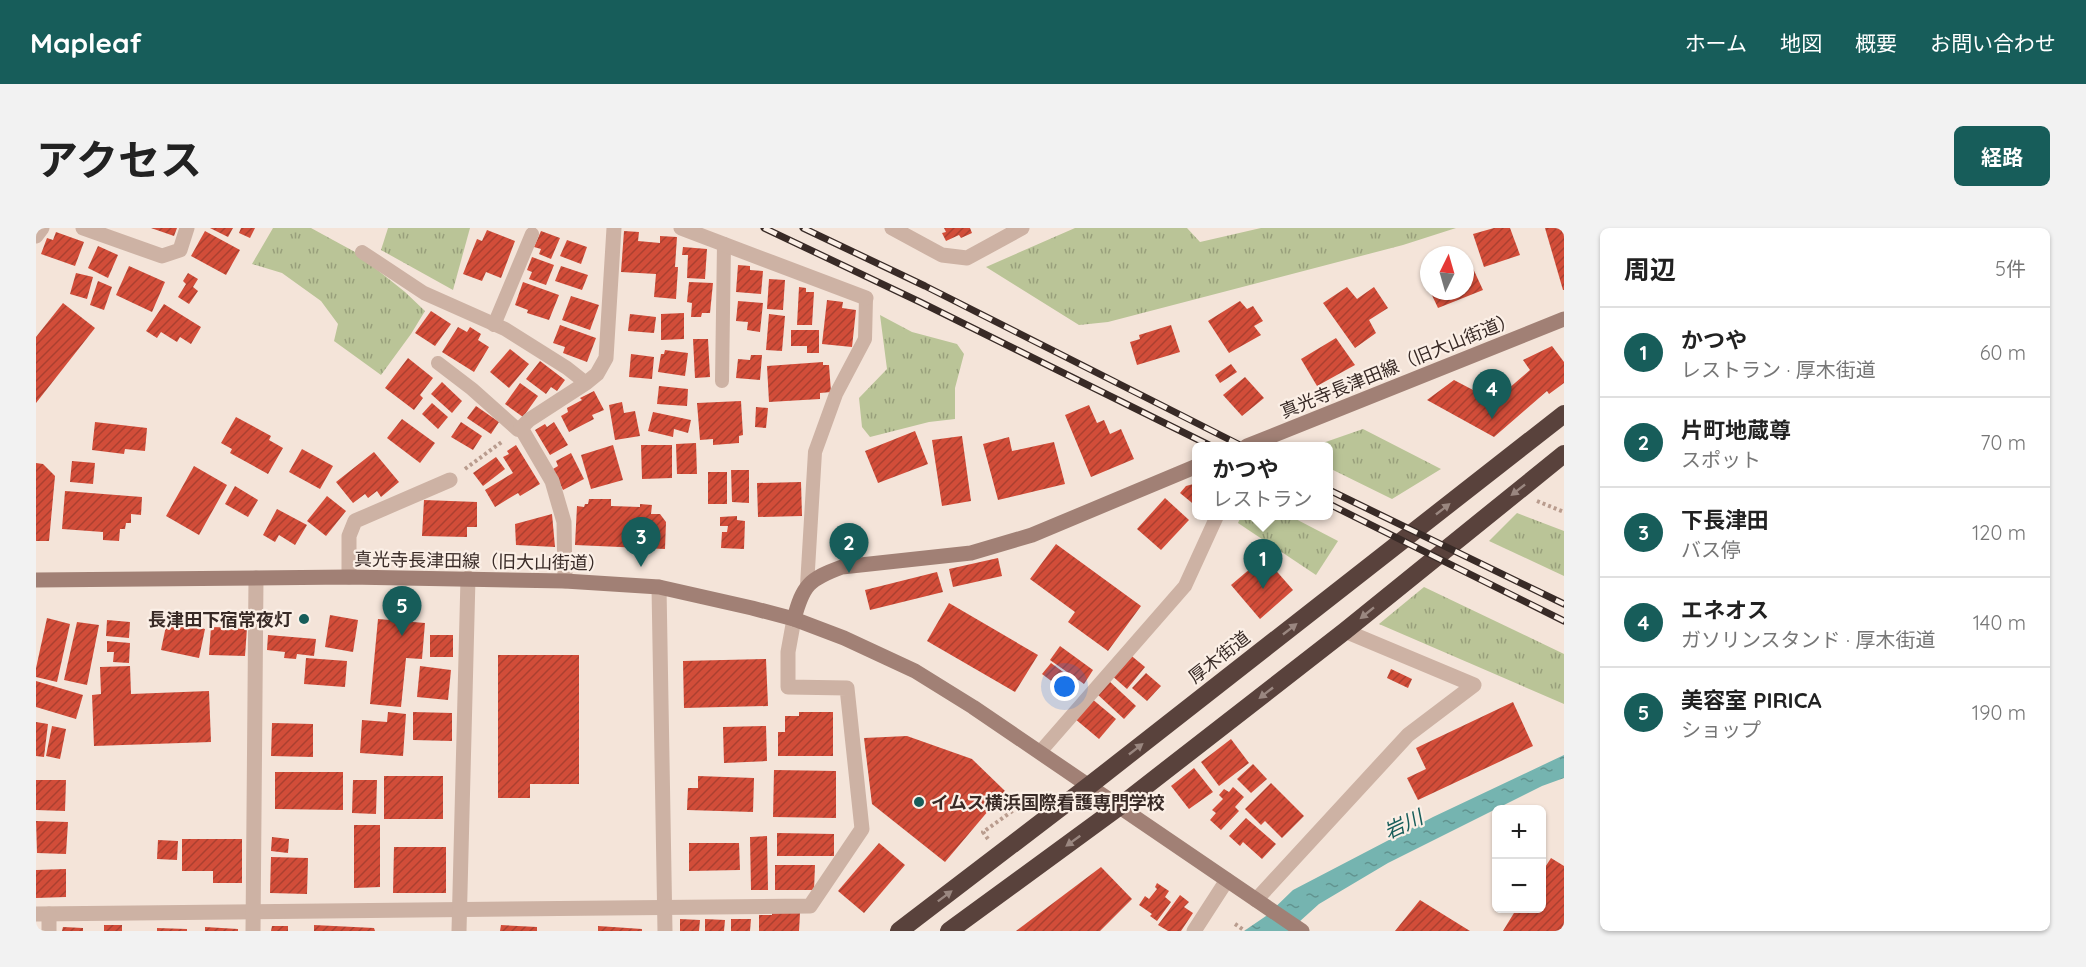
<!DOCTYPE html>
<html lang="ja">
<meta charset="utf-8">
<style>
body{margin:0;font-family:Quicksand,"Noto Sans JP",sans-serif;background:#f2f2f2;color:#222}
.controls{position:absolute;right:18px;bottom:18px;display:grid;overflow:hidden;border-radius:9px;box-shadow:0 2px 4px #0004}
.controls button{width:54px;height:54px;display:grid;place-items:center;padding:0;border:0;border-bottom:2px solid #e0e0e0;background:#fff;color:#222;font:30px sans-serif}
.compass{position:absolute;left:1384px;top:18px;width:54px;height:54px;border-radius:50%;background:#fff;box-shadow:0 2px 4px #0004;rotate:5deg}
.you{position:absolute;left:1029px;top:459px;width:21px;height:21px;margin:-15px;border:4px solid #fff;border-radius:50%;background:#1a73e8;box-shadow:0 0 0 9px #1a73e833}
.badge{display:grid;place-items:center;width:39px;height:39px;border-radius:50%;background:#175d5a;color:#fff;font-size:20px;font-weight:700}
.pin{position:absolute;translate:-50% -50px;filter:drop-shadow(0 2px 3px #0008)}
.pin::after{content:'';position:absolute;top:32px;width:21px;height:18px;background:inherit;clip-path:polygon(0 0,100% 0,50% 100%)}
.popup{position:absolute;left:1156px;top:214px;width:141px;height:78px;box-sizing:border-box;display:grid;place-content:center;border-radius:9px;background:#fff;filter:drop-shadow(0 2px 4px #0005);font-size:20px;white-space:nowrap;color:#767676}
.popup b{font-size:22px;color:#222}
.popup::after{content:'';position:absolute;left:50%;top:100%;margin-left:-12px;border:12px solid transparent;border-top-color:#fff}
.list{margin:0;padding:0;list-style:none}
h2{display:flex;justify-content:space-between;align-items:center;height:78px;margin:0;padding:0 24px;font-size:26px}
h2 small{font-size:20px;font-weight:400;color:#767676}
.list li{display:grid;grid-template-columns:39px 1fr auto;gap:18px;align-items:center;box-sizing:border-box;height:90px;padding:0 24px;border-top:2px solid #e0e0e0}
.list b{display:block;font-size:22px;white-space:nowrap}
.list p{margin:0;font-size:20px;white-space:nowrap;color:#767676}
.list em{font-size:20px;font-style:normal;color:#767676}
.map{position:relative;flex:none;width:1528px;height:703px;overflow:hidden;border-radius:9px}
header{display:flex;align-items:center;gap:36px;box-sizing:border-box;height:84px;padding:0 30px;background:#175d5a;color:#fff}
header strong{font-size:28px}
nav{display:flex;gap:33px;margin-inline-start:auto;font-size:21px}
.intro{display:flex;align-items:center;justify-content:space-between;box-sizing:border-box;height:144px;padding:0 36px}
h1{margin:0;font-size:42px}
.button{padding:15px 27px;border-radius:9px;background:#175d5a;color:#fff;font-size:21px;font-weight:700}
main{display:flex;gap:36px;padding:0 36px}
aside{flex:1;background:#fff;border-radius:9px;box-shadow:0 2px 4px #0004}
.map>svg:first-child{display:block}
</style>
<header>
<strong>Mapleaf</strong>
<nav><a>ホーム</a><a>地図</a><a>概要</a><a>お問い合わせ</a></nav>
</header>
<div class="intro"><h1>アクセス</h1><a class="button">経路</a></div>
<main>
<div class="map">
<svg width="1528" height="703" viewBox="0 0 1528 703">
<defs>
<pattern id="grass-tufts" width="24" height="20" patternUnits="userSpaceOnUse" patternTransform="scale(1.5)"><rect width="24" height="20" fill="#bac497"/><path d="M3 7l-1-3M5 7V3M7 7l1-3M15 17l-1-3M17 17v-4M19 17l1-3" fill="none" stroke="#989f7b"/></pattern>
<pattern id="water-ripples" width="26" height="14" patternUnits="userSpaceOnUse" patternTransform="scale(1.5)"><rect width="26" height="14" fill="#75b4b0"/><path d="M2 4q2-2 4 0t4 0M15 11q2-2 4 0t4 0" fill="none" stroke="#61938f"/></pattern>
<pattern id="building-hatch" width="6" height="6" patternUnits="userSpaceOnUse" patternTransform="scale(1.5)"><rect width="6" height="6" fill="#d24d39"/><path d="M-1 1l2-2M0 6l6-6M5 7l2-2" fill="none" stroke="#ab4030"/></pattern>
</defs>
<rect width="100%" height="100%" fill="#f4e4d9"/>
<!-- grass -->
<g fill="url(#grass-tufts)">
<path d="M237,0H275L319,24L369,64L389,83L375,106L345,147L298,113L302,96L285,73L246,45L216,36Z"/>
<path d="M352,0H434L417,62L345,22Z"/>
<path d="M1039,0H1151L1164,14L1225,0H1420L1367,17L1072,94L1043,97L950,39Z"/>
<path d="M844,87L876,104L921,116L928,126L919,160V191L893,194L834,209L826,199L823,170L851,141Z"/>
<path d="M1327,201L1405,241L1356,271L1293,240V218H1278Z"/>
<path d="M1481,285L1528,303V348L1453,313Z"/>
<path d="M1205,288H1254L1302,313L1280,347L1202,295Z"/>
<path d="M1388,359L1528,426V476L1343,396Z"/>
</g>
<!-- water -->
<path fill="url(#water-ripples)" d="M1528,527V550L1506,558L1352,635L1283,676L1253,703H1208L1230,688L1257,662L1397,589Z"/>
<!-- building -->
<g fill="url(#building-hatch)">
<path d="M115,0H141L138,8Z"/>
<path d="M174,0H197L192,9Z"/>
<path d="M205,0H219L214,10L203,5Z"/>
<path d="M908,0H934L936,5L925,10L923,7L910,13L906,5L910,4Z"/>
<path d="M1458,0H1474L1484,27L1448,39L1437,6Z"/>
<path d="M1509,0H1528V62H1527Z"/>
<path d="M451,2L479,13L465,50L450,44L446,53L427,46L441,11L446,13Z"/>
<path d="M169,3L204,22L190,47L155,28Z"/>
<path d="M505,3L524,10L515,31L503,26L505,21L498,19Z"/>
<path d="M588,3L603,4L602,13L624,15V8L641,9L639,39H642L640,71L618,69L620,46L585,44Z"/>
<path d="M20,4L48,14L39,38L5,26L11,10L17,12Z"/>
<path d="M531,12L551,19L545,36L524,28Z"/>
<path d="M62,18L82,27L72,50L52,40Z"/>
<path d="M647,19L671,21L669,51L651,50L652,27H646Z"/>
<path d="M496,29L518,37L510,57L493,51L496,44L491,42Z"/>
<path d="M1434,34L1447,62L1402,80L1394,63H1429V36Z"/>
<path d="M702,37L714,38V42L727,43L725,66L700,64Z"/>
<path d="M93,38L129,54L116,84L80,67Z"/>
<path d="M525,38L552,47L546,62L519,53Z"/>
<path d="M40,45L57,49L51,71L34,66Z"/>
<path d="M152,45L162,51L157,59L162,63L153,76L142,69L150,56L147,53Z"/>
<path d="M733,51L749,52L747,82L731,81Z"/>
<path d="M62,53L76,59L68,82L54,77Z"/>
<path d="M487,54L523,67L513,92L491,85L492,82L479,77Z"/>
<path d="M653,54L677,55L674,85H666L665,89H655L656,75L651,74Z"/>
<path d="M763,59L770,60V64H778L776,97H761Z"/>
<path d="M1311,59L1321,71L1338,59L1352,80L1333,92L1340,105L1319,120L1287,75Z"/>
<path d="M535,68L563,77L554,102L526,92Z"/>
<path d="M791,72L807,74L806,80L820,82L816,119L786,116Z"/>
<path d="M702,73L727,75L724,104L711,102L712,94L700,93Z"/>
<path d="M1204,73L1211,81L1217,78L1227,93L1218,98L1225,107L1193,125L1172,93Z"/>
<path d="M27,75L59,100L0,175V109Z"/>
<path d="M128,76L165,99L155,116L144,109L141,114L125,104L121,110L110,103Z"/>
<path d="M395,83L415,96L399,118L379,105Z"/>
<path d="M648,85V111L625,112V86Z"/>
<path d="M594,86L620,89L618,105L592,103Z"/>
<path d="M733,86L749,88L746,123L730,122Z"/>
<path d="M524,97L560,110L551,134L527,125L529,119L517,115Z"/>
<path d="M1135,97L1144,124L1101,137L1094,114L1104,111L1103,107Z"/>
<path d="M422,99L431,104L434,99L445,106L442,112L453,119L438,144L406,124Z"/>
<path d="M755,102H783V125H771V118H755Z"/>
<path d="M1300,110L1319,137L1281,158L1265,131Z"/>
<path d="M657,111H672L674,149L659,150Z"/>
<path d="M1516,118L1528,134V155L1513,166L1511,163L1458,209L1391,172L1418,152L1458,173L1494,142L1487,132Z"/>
<path d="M474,121L493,136L473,160L454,144Z"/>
<path d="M629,122L652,125L649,148L622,144L625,126H628Z"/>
<path d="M595,126L618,129L616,151L593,149Z"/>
<path d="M715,127H726L724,152L700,150L702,131L714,132Z"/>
<path d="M372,130L397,150L384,167L387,170L378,182L349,160Z"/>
<path d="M504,133L529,152L521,163L515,159L510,166L490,151Z"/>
<path d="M787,134V137H793L795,164L784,165V171L733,174L731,138Z"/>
<path d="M1195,136L1201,144L1184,155L1179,147Z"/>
<path d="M1209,149L1228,170L1206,188L1187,167Z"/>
<path d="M406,154L426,173L416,185L395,166Z"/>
<path d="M484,155L502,168L487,189L469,176Z"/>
<path d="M623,158L652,161L651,178L621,176Z"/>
<path d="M558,163L568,182L556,187L558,191L533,204L525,188L532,184L531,180L546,172L544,170Z"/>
<path d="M705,173L707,207L703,208V215L677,217V211L664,212L661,175Z"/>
<path d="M586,174L588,185L599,183L604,208L579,212L573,177Z"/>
<path d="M396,175L412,189L402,201L386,186Z"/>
<path d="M1053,177L1061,195L1068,192L1074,206L1085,201L1098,231L1055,249L1029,187Z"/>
<path d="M440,178L463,194L455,206L431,190Z"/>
<path d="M720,179L732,180L730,200L719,199Z"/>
<path d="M617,184L655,192L652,205L638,201L637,209L612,203Z"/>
<path d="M200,189L235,208L233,212L247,220L232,246L194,225L196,221L185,215Z"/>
<path d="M366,191L399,215L384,235L351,210Z"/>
<path d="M59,194L111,200L109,223L89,221L88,226L56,222Z"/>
<path d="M425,194L446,208L437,222L415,209Z"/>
<path d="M518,194L532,217L514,227L499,202L509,196L511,199Z"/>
<path d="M879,203L892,236L842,255L829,223Z"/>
<path d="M926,208L935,273L906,278L896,212Z"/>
<path d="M973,209L976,223L1018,214L1029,256L962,272L947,216Z"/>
<path d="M660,215L661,246H641L640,216Z"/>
<path d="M480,217L504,256L484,268L482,265L459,279L449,262L477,245L467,229L473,226L471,223Z"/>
<path d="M577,217L587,252L555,261L545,227Z"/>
<path d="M605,217H636V250L606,251Z"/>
<path d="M266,221L297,238L284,261L253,244Z"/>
<path d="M338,224L363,254L345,269L341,263L332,270L329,266L317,275L300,254Z"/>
<path d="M535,225L548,251L527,262L517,241L522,238L520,233Z"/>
<path d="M460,229L469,241L447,258L437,245Z"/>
<path d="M36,233L59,235L57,256L34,254Z"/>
<path d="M0,235L7,236L19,248L13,313H0Z"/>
<path d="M158,238L191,257L163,307L130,288Z"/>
<path d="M695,242H713V275L696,274Z"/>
<rect x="672" y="244" width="19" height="32"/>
<path d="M765,254L766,288L722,289L721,255Z"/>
<path d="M1161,255V279L1144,265L1150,258Z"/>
<path d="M199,258L222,272L212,289L189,276Z"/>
<path d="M29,263L106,269L105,287L95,286V295H90L89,301H84L83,313L67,312V304L26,301Z"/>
<path d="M291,268L310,283L290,308L271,293Z"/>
<path d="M1129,270L1153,292L1125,322L1101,301Z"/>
<path d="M553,271H575V278L604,279V276L616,277L615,286H624L630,294L629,321L539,317L541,278L548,279L549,276H552Z"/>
<path d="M388,272L441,274V299H431V309L386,308Z"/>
<path d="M241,281L271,297L259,317L243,307L239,314L227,307Z"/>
<path d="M516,286L519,319L480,317L479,296Z"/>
<path d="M701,288V292L709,293L708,321L685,320L686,304H691L692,298H684V289Z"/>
<path d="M1020,316L1105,378L1072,423L1032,394L1039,384L994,351Z"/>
<path d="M1228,329L1257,362L1224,391L1195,357Z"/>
<path d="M962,330L966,348L917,359L913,341Z"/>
<path d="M901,344L907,364L834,382L829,362Z"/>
<path d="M913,375L1002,427L979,464L891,413Z"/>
<path d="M294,387L322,392L317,424L289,419Z"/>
<path d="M11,390L34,396L21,454L0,449V440Z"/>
<path d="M342,391L389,395L386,431L370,430L365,479L334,476Z"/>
<path d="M71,392L94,394L93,410L70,408Z"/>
<path d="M131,393L169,401L163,430L125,422Z"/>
<path d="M41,394L63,397L51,457L28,452Z"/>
<path d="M175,399L211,400L209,428L173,427Z"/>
<path d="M232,407L280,411L278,428L261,426L260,431L248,430L249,424L231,422Z"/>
<rect x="394" y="407" width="23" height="22"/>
<path d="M71,413L94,415L93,435L77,434L78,424H71Z"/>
<path d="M1024,418L1057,442L1048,456L1014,432Z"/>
<path d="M1092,425L1109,439L1091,461L1074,446Z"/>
<path d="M462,427H543V556H494V570H462Z"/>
<path d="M270,430L311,433L309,459L268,456Z"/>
<path d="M730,431L732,478L648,480L647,433Z"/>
<path d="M1015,435L1038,452L1030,464L1006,446Z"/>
<path d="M94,438L95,466L173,463L175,514L58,518L56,467L65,466L64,439Z"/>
<path d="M384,438L415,442L412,472L381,469Z"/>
<path d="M1355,441L1376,451L1372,460L1351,450Z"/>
<path d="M1110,445L1125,458L1111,473L1096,460Z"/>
<path d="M1072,452L1100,478L1088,491L1060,465Z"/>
<path d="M0,453L47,467L40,491L0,479Z"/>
<path d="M1055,470L1080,491L1063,511L1038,490Z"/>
<path d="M1477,474L1497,518L1382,572L1371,550L1390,541L1380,520Z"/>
<path d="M352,484L370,486L367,528L324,525L326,492L351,494Z"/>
<path d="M377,484L416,485V513L377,512Z"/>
<path d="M763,484H797V528H742V504H749V488H763Z"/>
<path d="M0,494L12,496L8,529L0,528Z"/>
<path d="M236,495L277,496V529L235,528Z"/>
<path d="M16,498L30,501L24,531L10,528Z"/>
<path d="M730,498L731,533L688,535L687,499Z"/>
<path d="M871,508L936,531L969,563L909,634L836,576L828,510Z"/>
<path d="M1195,511L1213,535L1183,558L1165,534Z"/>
<path d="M1217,536L1231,551L1215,565L1201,551Z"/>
<path d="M1158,540L1177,564L1153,581L1135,558Z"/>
<path d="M738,542L800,543V590L737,589Z"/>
<path d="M239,544H307V582L239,581Z"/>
<rect x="348" y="548" width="59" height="43"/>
<path d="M662,548L718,550L717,584L651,582L652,560H662Z"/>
<path d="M0,552H30L29,583L0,582Z"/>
<path d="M317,552H341L340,586L316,585Z"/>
<path d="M1235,555L1268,588L1246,610L1229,593L1225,597L1209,581Z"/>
<path d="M1197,559L1208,569L1199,579L1203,583L1185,602L1174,592L1180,585L1176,582L1187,571L1183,567L1188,561L1193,564Z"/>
<path d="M1210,590L1240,616L1226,631L1207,614L1204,618L1193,608Z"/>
<path d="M0,593L32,594L30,626L1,625Z"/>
<path d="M318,597H344V659L318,660Z"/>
<path d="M741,605L798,606V628H741Z"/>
<path d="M731,608L732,662H715L714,609Z"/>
<path d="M236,609L253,611L252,625L235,623Z"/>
<path d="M146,611H206V655H177V643H146Z"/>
<path d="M122,612L142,613L141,632L121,631Z"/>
<path d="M653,615H703L704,642L653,643Z"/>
<path d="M843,615L869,637L828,685L802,663Z"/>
<path d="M358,619H410V665H357Z"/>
<path d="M235,629L272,630L271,666L234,665Z"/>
<path d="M1515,630L1528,638V703H1467L1481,680H1506V644Z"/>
<path d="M739,637H779L778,662H739Z"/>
<path d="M1065,639L1096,671L1064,703H980Z"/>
<path d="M30,641V669L0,670V642Z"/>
<path d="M1121,655L1133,663L1129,669L1135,674L1121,693L1114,688L1116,686L1103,677L1109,668L1113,671L1121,661L1119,659Z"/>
<path d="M1144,667L1153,674L1148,679L1157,685L1145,703H1132L1122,697Z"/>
<path d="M1384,672L1434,703H1359Z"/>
<path d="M736,684L764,685L763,703H723V687H736Z"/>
<path d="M644,691L664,692L663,703H644Z"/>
<path d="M669,691L689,692L688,703H669Z"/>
<path d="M695,691H715L714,703H695Z"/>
<rect x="68" y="697" width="18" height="6"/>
<path d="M278,697L338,700L339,703H278Z"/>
<path d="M465,697L501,699V703H464Z"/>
<path d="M236,698H252V703H235Z"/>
<path d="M562,698L606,701V703H562Z"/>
<path d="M27,699L47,700V703H26Z"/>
<path d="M169,699L202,701V703H169Z"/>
<path d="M121,700L151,701V703H121Z"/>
</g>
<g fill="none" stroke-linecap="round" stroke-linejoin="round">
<!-- path -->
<g stroke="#b99c8e" stroke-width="4" stroke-dasharray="3 3" stroke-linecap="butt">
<path d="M429,241L467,213"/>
<path d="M1501,273L1528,284"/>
<path d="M952,611L947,604L993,571"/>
<path d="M1199,696L1209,703"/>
</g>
<!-- lane -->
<g stroke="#cdb2a4" stroke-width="14">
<path d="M326,24L388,65L469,101L531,140L550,155"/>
<path d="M458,97L496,6"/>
<path d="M402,135L436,161L482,202"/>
<path d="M686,153L688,16"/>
<path d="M771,358L779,224L800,166L829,111L830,70"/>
<path d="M1004,524L1149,358L1181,288"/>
</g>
<!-- street -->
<g stroke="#cdb2a4" stroke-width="15">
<path d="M47,0L126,28L144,22L151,0"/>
<path d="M645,0L830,70"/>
<path d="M856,0L906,27L931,30L986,0"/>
<path d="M0,8L6,0"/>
<path d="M313,349V308L319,293L414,252"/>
<path d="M529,353L528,294L516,253L485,200L493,192L550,155L561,146L570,130L578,0"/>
<path d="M623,359L629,703"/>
<path d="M1220,672L1372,507L1438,457L1309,403"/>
<path d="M0,686L774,678L826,601L811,460L752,459V424L758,391"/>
<path d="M13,703V686"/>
<path d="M217,703L220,350"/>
<path d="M423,703L432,350"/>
<path d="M1158,703L1191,652"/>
</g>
<!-- secondary -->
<g stroke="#a18075" stroke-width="15">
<path d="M1211,218L1528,91"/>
<path d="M0,352L313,349L529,353L623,359L716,380L758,391L808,410L879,443L937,479L1266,703"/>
<path d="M758,391C767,357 773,351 806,339L935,325L996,307L1161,238"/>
</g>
<!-- highway -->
<g stroke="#59423c" stroke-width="18">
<path d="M863,703L1054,557L1528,186"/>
<path d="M913,703L1084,578L1309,403L1528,226"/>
</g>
<defs>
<g id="rail">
<path d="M728,0L884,74L1175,218"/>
<path d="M767,0L889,58L1206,218"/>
<path d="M1293,262L1528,376"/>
<path d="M1293,276L1528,393"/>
</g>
</defs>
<!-- rail casing -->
<use href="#rail" stroke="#382a26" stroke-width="7"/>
<!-- rail -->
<use href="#rail" stroke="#fbefe6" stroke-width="4.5" stroke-dasharray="14" stroke-linecap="butt"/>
</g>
<!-- one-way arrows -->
<defs><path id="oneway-solid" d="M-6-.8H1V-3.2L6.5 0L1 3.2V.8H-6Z" transform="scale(1.5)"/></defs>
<g fill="#9a8780">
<use href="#oneway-solid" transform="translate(1482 262) rotate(142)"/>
<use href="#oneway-solid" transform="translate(1407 281) rotate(-38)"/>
<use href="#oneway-solid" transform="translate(1331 385) rotate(141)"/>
<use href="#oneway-solid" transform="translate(1254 401) rotate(-38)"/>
<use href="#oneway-solid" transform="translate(1230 465) rotate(142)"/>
<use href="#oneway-solid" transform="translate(1100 521) rotate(-38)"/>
<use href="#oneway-solid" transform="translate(1037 613) rotate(144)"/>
<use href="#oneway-solid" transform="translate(909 668) rotate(-37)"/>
</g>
<!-- markers -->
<g fill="#175d5a" stroke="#fbefe6" stroke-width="2">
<circle cx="268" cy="391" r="6"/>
<circle cx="883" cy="574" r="6"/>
</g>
<g text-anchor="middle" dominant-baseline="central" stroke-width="4.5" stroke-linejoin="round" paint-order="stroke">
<!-- street labels -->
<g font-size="18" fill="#382a26" stroke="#fbefe6">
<text transform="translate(1362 137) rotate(-22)">真光寺長津田線（旧大山街道）</text>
<text transform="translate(444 333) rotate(1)">真光寺長津田線（旧大山街道）</text>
<text transform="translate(1183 429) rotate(-38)">厚木街道</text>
</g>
<!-- poi labels -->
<g font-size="18" font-weight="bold" fill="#382a26" stroke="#fbefe6" text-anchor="end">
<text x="256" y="391">長津田下宿常夜灯</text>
<text x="895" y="574" text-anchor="start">イムス横浜国際看護専門学校</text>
</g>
<!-- water labels -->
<g font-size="20" font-style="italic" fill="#175d5a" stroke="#fbefe6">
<text transform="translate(1367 596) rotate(-25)">岩川</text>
</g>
</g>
</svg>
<div class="controls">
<button>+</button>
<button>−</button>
</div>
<svg class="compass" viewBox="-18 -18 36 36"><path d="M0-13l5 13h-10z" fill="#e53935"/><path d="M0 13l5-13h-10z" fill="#767676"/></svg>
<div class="you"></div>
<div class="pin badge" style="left:1227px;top:361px">1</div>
<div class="popup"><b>かつや</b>レストラン</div>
<div class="pin badge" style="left:813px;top:345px">2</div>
<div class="pin badge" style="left:605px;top:339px">3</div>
<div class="pin badge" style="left:1456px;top:191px">4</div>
<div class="pin badge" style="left:366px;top:408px">5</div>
</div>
<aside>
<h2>周辺<small>5件</small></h2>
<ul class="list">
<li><span class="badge">1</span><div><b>かつや</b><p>レストラン · 厚木街道</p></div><em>60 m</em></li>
<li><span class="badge">2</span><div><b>片町地蔵尊</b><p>スポット</p></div><em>70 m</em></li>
<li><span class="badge">3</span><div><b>下長津田</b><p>バス停</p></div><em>120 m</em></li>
<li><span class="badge">4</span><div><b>エネオス</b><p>ガソリンスタンド · 厚木街道</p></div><em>140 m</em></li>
<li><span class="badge">5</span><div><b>美容室 PIRICA</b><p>ショップ</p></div><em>190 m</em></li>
</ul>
</aside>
</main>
